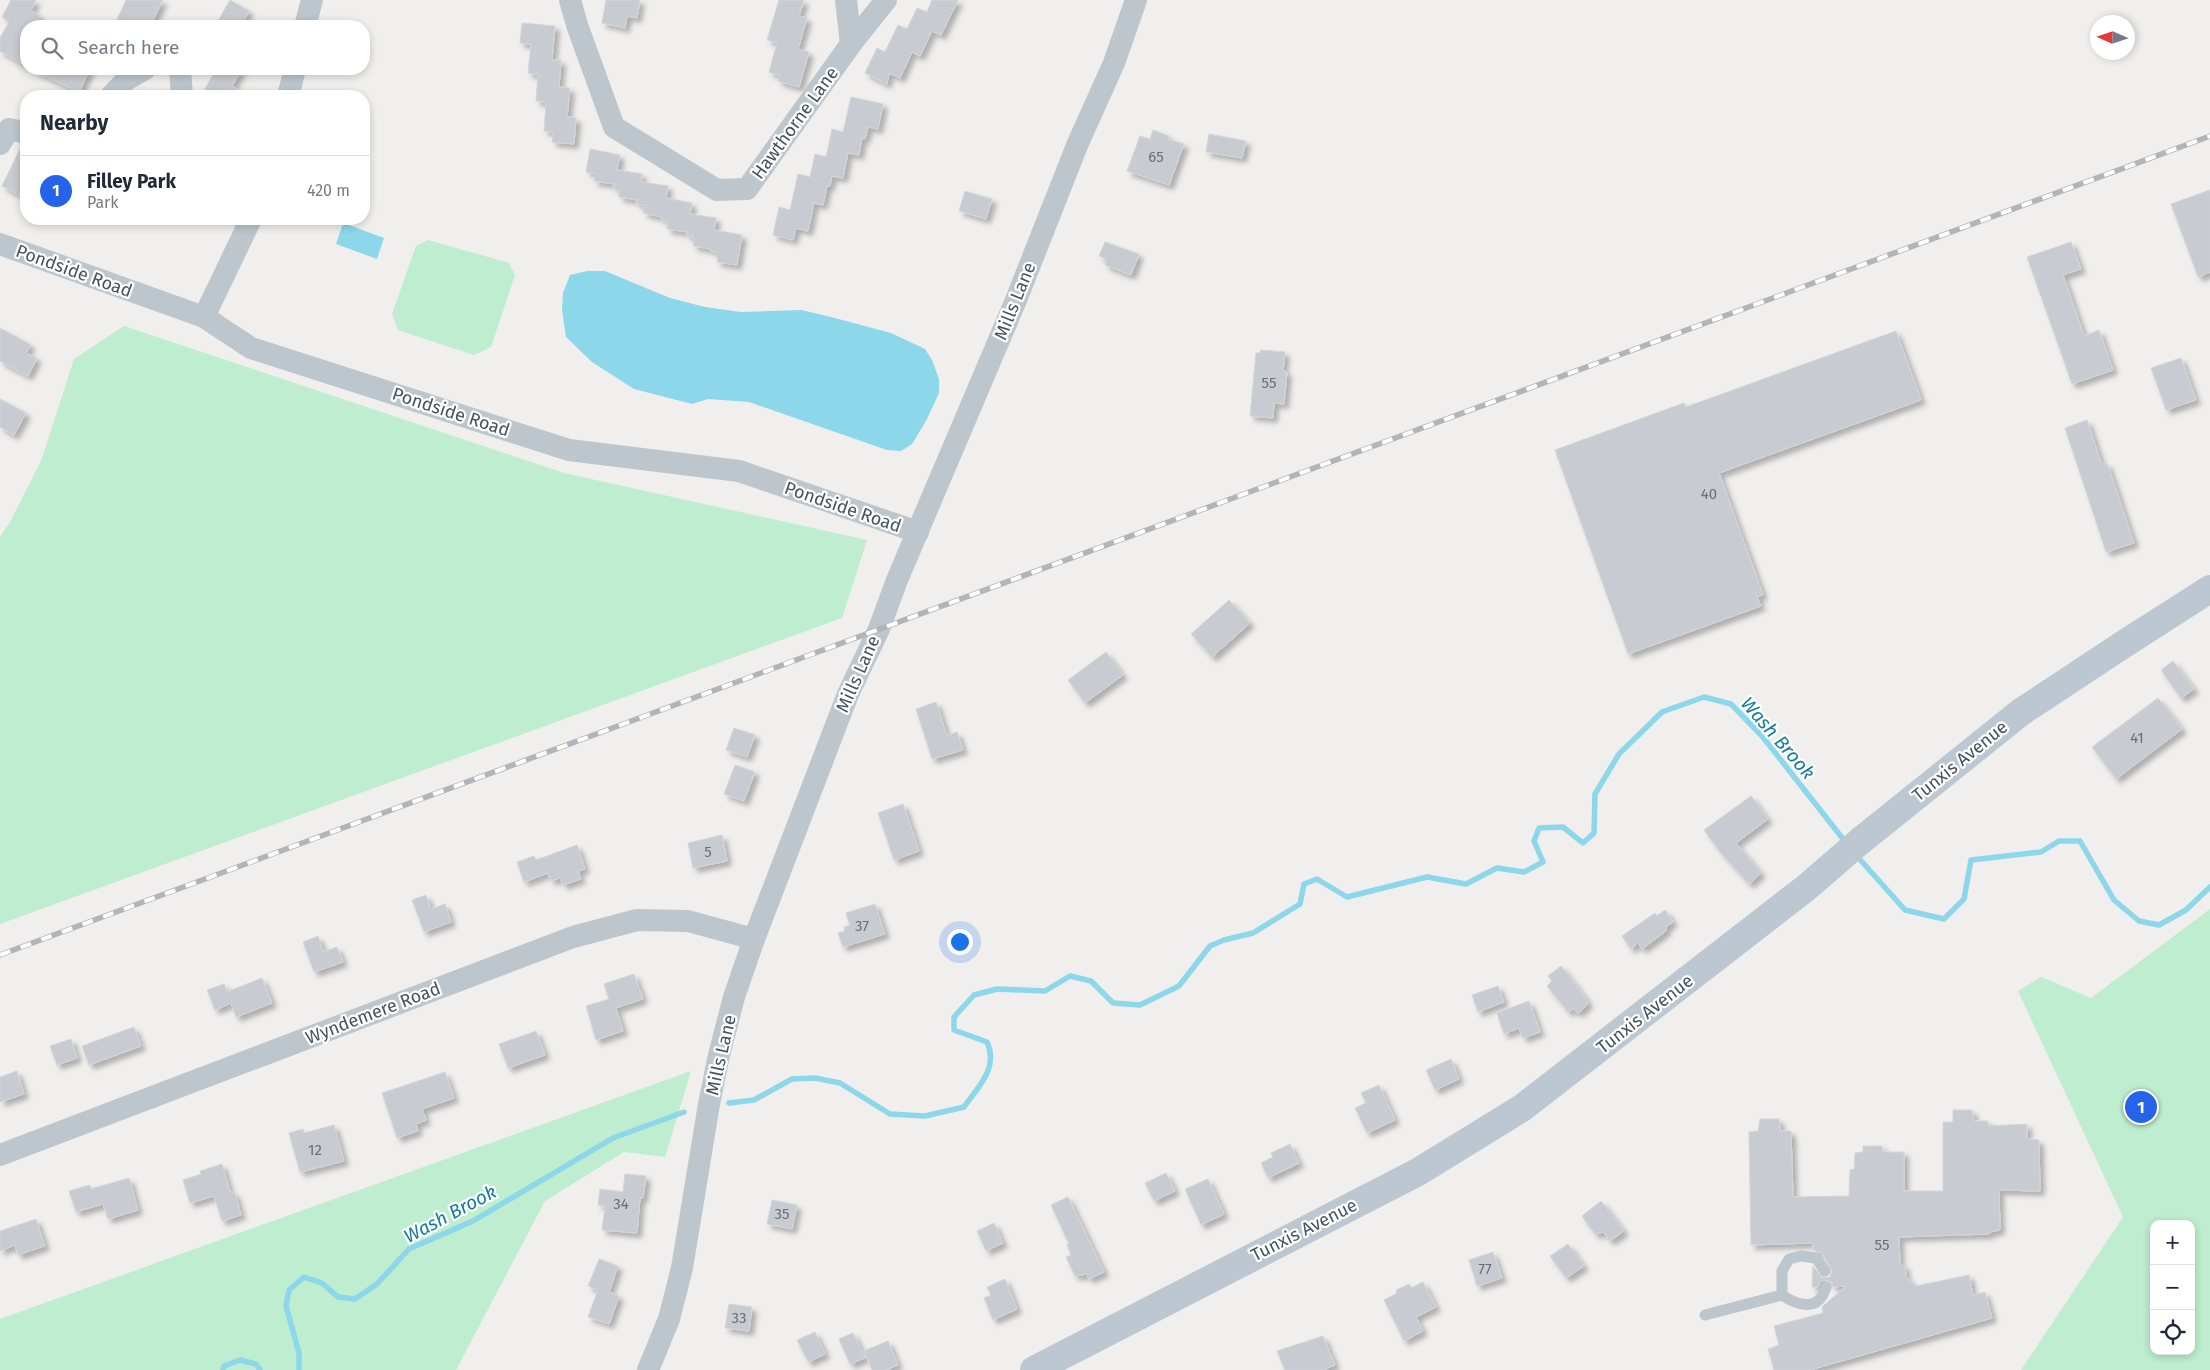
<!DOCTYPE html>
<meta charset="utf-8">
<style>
body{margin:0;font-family:"Fira Sans",sans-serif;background:#f6f6f7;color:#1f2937}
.controls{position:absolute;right:15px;bottom:15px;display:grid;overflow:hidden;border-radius:10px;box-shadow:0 2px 8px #0003}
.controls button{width:45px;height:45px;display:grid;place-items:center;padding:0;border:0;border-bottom:1px solid #e0e1e3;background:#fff;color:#1f2937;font:25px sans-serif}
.compass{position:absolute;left:2090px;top:15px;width:45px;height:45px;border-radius:50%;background:#fff;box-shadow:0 2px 8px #0003;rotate:273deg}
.you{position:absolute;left:959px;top:941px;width:18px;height:18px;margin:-12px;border:4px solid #fff;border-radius:50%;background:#1a73e8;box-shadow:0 0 0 8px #1a73e833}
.badge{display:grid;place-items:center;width:32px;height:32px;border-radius:50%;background:#2563eb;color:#fff;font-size:16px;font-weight:700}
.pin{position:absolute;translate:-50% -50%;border:2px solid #fff;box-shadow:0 1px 5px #0006}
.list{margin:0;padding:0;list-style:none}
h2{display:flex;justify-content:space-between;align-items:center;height:65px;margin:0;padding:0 20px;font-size:21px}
h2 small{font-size:16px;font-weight:400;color:#747a83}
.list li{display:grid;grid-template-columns:32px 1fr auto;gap:15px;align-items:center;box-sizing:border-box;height:70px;padding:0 20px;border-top:1px solid #e0e1e3}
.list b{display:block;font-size:19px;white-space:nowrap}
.list p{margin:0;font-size:16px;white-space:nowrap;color:#747a83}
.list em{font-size:16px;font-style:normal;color:#747a83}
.icon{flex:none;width:28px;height:28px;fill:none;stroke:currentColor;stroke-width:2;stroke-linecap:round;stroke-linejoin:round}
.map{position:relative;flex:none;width:2210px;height:1370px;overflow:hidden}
.search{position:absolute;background:#fff;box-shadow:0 2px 8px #0003;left:20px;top:20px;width:350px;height:55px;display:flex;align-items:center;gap:12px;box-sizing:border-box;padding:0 18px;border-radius:20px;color:#747a83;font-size:19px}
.panel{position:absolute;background:#fff;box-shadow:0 2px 8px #0003;left:20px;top:90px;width:350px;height:135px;border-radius:20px}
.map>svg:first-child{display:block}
</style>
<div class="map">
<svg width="2210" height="1370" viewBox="0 0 2210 1370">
<defs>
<filter id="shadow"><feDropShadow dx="4.5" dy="4.5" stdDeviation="2.5" flood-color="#0004"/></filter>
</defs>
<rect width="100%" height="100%" fill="#f1eeee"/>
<!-- green -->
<g fill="#beedcf" fill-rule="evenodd">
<path d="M428,240L509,263L515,275L491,347L474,355L398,330L392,314L416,246Z"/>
<path d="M124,326L564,473L867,540L842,618L0,924V537L10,522L41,461L74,359Z"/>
<path d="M2210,909V1370H2021L2123,1217L2018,991L2041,977L2091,998ZM2154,1224H2191V1351H2154Z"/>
<path d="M691,1071L665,1157L624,1152L545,1201L456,1370H0V1319Z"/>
</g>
<!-- water -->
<g fill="#8cd7e9">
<path d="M343,223L384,238L377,259L336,244Z"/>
<path d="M587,271H605L670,298L705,307L741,312L801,310L831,317L891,333L925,349L932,360L939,379V393L926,421L912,444L901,451L887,450L749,402L708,399L692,404L634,389L592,362L566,337L562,310L563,293L570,275Z"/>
</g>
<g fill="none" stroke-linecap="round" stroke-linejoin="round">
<!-- stream -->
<g stroke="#8cd7e9" stroke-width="5.5">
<path d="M1856,855L1905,910L1944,919L1964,899L1971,860L2041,852L2059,841H2080L2114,900L2139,921L2159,925L2186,910L2210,887"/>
<path d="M729,1103L754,1100L792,1079L815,1078L840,1083L890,1114L925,1116L964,1107C978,1087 999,1068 987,1042L954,1030V1017L974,995L997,989L1045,991L1070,976L1091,981L1113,1003L1140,1005L1179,986L1210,946L1224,940L1253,933L1300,904L1304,884L1317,879L1347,897L1427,877L1466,884L1497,868L1524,872L1543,862L1534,841L1539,828L1563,827L1583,843L1594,833L1595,794L1619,754L1662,712L1704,697L1731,704L1762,736L1847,844"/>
<path d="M223,1370L224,1366L240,1360L256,1364L260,1370"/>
<path d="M299,1370V1353L286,1306L289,1290L304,1277L322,1283L338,1297L355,1299L377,1284L409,1249L473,1221L613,1138L684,1112"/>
</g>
</g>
<!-- building -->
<g fill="#c8cbd1" stroke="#d2d5da" filter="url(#shadow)">
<path d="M11,0H36L31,10L40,16L34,26H26V66L0,51V38L9,22L2,17Z"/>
<path d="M126,0H163L150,26H114Z"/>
<path d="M230,0L249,11L241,26H215Z"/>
<path d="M606,0H640L637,18L627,16L625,28L602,23Z"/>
<path d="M779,0H804L799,16L807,18L798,49L809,52L799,87L778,81L779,75L769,72L777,43L767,40Z"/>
<path d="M932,0H958L941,35L932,31L920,56L912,52L900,78L889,73L887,84L865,73L877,48L885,52L898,25L907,29L917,8L927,12Z"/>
<path d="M522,23L555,26L552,60H561L559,87L570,88L567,117L576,118L574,144L552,142L553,132L544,131L546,102L536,101L538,74L528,73L531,44L520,43Z"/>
<path d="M30,69H90L79,92Z"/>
<path d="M216,69H242L232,86L250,96H201Z"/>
<path d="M851,97L883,104L878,129L868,127L865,139L862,138L859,155L848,153L843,178L832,176L830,186H827L823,205L814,203L808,231L796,228L793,240L773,235L779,207L790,210L798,174L810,177L815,154L826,157L832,129L843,132Z"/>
<path d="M1153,130L1169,136L1168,139L1184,144L1169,185L1127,171L1140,136L1150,139Z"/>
<path d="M1209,134L1246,141L1242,158L1206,152Z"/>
<path d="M22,145L26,146V188L22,196L2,186Z"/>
<path d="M590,149L620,155L617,170L642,174L641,182L668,186L666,198L692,203L690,214L716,218L714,230L742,235L737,265L717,262L718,253L711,251V249L693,246L694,237L687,236V232L667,229L668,222L662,221V217L643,213L645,205L636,204L637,200L619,197L620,190L614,189V184L594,181L595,173L586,172Z"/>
<path d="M2210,190V272L2198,277L2171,204Z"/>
<path d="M965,191L992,199L986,219L959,211Z"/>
<path d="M1105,242L1139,254L1131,275L1105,265L1107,259L1099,256Z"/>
<path d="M2071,242L2081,269L2063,275L2084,336L2099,330L2113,370L2072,384L2027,257Z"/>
<path d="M0,328L31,345L26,353L37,358L28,376L0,361Z"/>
<path d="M1896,331L1921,400L1719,473L1763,595L1757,597L1761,606L1628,654L1555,450L1684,403L1686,407Z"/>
<path d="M1261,350L1285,352L1283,371L1287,372L1284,404L1274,403L1273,418L1250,416L1256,353H1260Z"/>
<path d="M2181,358L2196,400L2166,410L2151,368Z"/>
<path d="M0,399L26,413L14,435L0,427Z"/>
<path d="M2087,420L2102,465L2107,463L2134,543L2106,552L2065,428Z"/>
<path d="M1229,600L1250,623L1212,657L1191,634Z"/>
<path d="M1106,652L1123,675L1085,703L1068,680Z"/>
<path d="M2173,661L2194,689L2181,698L2161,670Z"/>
<path d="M2158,698L2182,729L2116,779L2092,747Z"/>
<path d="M936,702L947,736L957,732L963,750L932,759L916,709Z"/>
<path d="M734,728L755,735L747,757L726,750Z"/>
<path d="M735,765L755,772L744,801L724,794Z"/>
<path d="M1751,796L1768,819L1736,843L1761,873L1749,884L1721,853L1704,830Z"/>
<path d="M903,804L919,851L894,860L878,813Z"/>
<path d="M722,835L727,861L693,868L688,843Z"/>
<path d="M577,845L585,869L578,871L581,879L563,885L560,878L551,881L548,873L524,882L517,862L534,856L536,860Z"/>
<path d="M426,895L431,909L445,904L451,922L424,932L412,900Z"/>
<path d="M875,904L885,934L843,947L838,933L845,931L844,927L850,925L846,913Z"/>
<path d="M1665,910L1673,922L1666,927V931L1642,949L1638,943L1631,949L1622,936L1655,913L1657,916Z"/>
<path d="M318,936L323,952L337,947L343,962L314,972L303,942Z"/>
<path d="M1561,966L1585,997L1588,1004L1578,1013L1573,1009L1568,1012L1547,986L1552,981L1548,976Z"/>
<path d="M634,974L643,999L616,1008L623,1031L596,1040L586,1006L609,999L604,984Z"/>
<path d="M262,978L272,1003L236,1017L231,1003L215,1010L207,990L224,984L227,992Z"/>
<path d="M1498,986L1504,1002L1478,1012L1472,995Z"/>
<path d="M1529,1001L1540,1032L1523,1038L1519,1028L1504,1034L1497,1013Z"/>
<path d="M134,1027L141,1046L89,1065L82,1046Z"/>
<path d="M536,1031L545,1055L508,1068L499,1044Z"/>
<path d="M71,1039L77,1058L57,1065L50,1046Z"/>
<path d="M1451,1059L1459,1079L1435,1090L1426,1070Z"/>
<path d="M17,1071L24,1094L0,1102V1077Z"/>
<path d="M445,1072L454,1098L422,1109L426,1120L416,1124L418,1131L397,1138L382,1093Z"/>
<path d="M1379,1085L1395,1120L1367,1133L1355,1108L1366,1103L1361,1093Z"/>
<path d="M1953,1110H1972L1974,1121H1988V1126L2027,1124V1139L2039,1140L2040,1191L1999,1190L2000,1230L1990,1232L1989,1234L1899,1237L1900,1265L1905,1266L1906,1277L1916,1286L1969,1275L1973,1295L1985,1292L1992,1318L1810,1370H1774L1768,1349L1779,1345L1774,1326L1823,1313L1822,1307L1846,1286L1833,1287L1832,1282L1825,1280L1821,1281L1818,1287H1812L1813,1266L1822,1278L1830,1277L1832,1271L1822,1253L1813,1250V1243L1751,1245L1749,1132L1758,1131L1760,1119H1779L1780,1131H1791L1793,1197L1849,1196L1850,1170L1854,1169L1855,1153L1863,1152V1146H1882L1883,1152H1904V1191H1943V1122H1953Z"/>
<path d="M334,1125L344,1161L300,1172L289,1133L303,1129L304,1133Z"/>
<path d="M1290,1144L1299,1163L1268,1178L1261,1163L1273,1157L1271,1153Z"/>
<path d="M222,1164L230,1192L235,1193L241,1215L222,1221L214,1196L190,1203L183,1180L201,1174L200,1171Z"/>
<path d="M1166,1173L1175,1191L1154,1201L1145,1183Z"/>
<path d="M625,1174L646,1176L643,1198H640L637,1233L602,1230L605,1206L598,1205L600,1189L623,1192Z"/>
<path d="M129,1178L138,1210L108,1219L103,1204L76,1212L69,1191L90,1185L91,1189Z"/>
<path d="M1208,1179L1224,1214L1201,1225L1185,1189Z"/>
<path d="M1068,1197L1104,1272L1089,1279L1087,1274L1075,1276L1066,1257L1071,1255L1067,1245L1069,1244L1051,1205Z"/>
<path d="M772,1200L797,1205L792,1229L767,1224Z"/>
<path d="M1601,1201L1624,1231L1610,1241L1603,1232L1595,1234L1582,1216Z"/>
<path d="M36,1219L45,1246L18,1255L15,1245L0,1251V1231Z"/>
<path d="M994,1223L1003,1243L986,1251L977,1231Z"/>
<path d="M1568,1244L1584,1266L1566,1278L1550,1256Z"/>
<path d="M1493,1252L1502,1278L1477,1286L1469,1260Z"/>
<path d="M599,1259L618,1266L609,1292L619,1296L609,1324L588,1317L598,1290L588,1286Z"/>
<path d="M1005,1279L1017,1309L993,1320L984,1298L991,1295L987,1287Z"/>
<path d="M1423,1282L1436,1307L1416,1317L1423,1331L1404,1341L1384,1300L1397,1293L1396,1290L1409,1284L1411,1288Z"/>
<path d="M729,1304L752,1307L749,1331L725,1328Z"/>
<path d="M815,1332L825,1354L808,1362L797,1340Z"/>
<path d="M853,1333L865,1358L850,1364L839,1339Z"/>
<path d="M1323,1336L1335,1365L1323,1370H1285L1277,1351Z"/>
<path d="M888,1341L898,1365L886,1370H872L864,1351Z"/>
</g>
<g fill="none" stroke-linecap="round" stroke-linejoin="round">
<!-- lane -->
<g stroke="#bdc6cd" stroke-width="11">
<path d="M1782,1295V1271L1789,1259L1801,1256L1816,1258L1825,1271"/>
<path d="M1705,1315L1782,1295C1798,1306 1819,1312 1826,1287"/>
</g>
<!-- street -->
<g stroke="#bdc6cd" stroke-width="22">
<path d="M570,0L577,25L614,127L717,190L747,189L851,44L886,0"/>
<path d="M846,0L851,44"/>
<path d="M305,26L312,0"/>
<path d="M180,69L182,96"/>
<path d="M111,96L126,80L145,69"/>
<path d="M288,96L295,69"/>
<path d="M0,144L9,129L26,133"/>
<path d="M0,244L204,317L251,348L569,450L739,471L918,532"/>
<path d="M204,317L251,219"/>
<path d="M0,1155L573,937L637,920L688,921L754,939"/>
<path d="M648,1370L669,1319L682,1268L709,1104L719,1055L734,997L754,939L848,694L879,629L897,580L1016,300L1078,143L1114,63L1136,0"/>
</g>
<!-- secondary -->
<path stroke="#bcc7d2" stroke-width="28" d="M1034,1370L1418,1172L1522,1108L1807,887L1859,842L2021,712L2124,644L2210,589"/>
<defs>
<path id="rail" d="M0,955L2210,136"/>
</defs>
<!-- rail casing -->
<use href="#rail" stroke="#b1b4b8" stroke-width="5.5"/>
<!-- rail -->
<use href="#rail" stroke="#fff" stroke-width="4" stroke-dasharray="11" stroke-linecap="butt"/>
</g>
<g text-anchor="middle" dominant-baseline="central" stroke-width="4.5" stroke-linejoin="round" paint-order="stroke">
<!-- number labels -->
<g font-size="15" fill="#677078">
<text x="1156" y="157">65</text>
<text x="1269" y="383">55</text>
<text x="1709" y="494">40</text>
<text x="2137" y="738">41</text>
<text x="708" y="852">5</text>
<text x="862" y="926">37</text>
<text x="315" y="1150">12</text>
<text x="621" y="1204">34</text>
<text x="782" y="1214">35</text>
<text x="1882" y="1245">55</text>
<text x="1485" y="1269">77</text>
<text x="739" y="1318">33</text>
</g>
<!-- street labels -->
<g font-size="18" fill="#47525b" stroke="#fff">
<text transform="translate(795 123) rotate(-54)">Hawthorne Lane</text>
<text transform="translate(74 271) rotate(20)">Pondside Road</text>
<text transform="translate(1015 301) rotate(-68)">Mills Lane</text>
<text transform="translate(451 412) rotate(18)">Pondside Road</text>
<text transform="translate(843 507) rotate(19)">Pondside Road</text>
<text transform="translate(858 674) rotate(-66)">Mills Lane</text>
<text transform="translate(1960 761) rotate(-39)">Tunxis Avenue</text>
<text transform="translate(373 1013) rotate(-21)">Wyndemere Road</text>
<text transform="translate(1645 1014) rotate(-38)">Tunxis Avenue</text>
<text transform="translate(721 1055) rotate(-77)">Mills Lane</text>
<text transform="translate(1304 1230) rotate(-27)">Tunxis Avenue</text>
</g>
<!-- water labels -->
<g font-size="19" font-style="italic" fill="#107c96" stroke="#fff">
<text transform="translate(1778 738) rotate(49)">Wash Brook</text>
<text transform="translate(450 1214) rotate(-28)">Wash Brook</text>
</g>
</g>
</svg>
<div class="controls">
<button>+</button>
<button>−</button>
<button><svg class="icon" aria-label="locate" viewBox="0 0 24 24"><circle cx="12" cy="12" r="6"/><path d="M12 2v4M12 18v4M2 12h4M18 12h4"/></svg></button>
</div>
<svg class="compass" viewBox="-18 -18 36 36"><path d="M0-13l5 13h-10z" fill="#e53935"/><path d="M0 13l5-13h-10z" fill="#747a83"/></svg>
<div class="you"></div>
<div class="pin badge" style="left:2141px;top:1107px">1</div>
<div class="search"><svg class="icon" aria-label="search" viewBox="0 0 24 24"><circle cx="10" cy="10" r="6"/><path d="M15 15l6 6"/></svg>Search here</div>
<section class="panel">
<h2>Nearby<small></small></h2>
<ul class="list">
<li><span class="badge">1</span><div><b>Filley Park</b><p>Park</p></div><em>420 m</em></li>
</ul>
</section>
</div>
